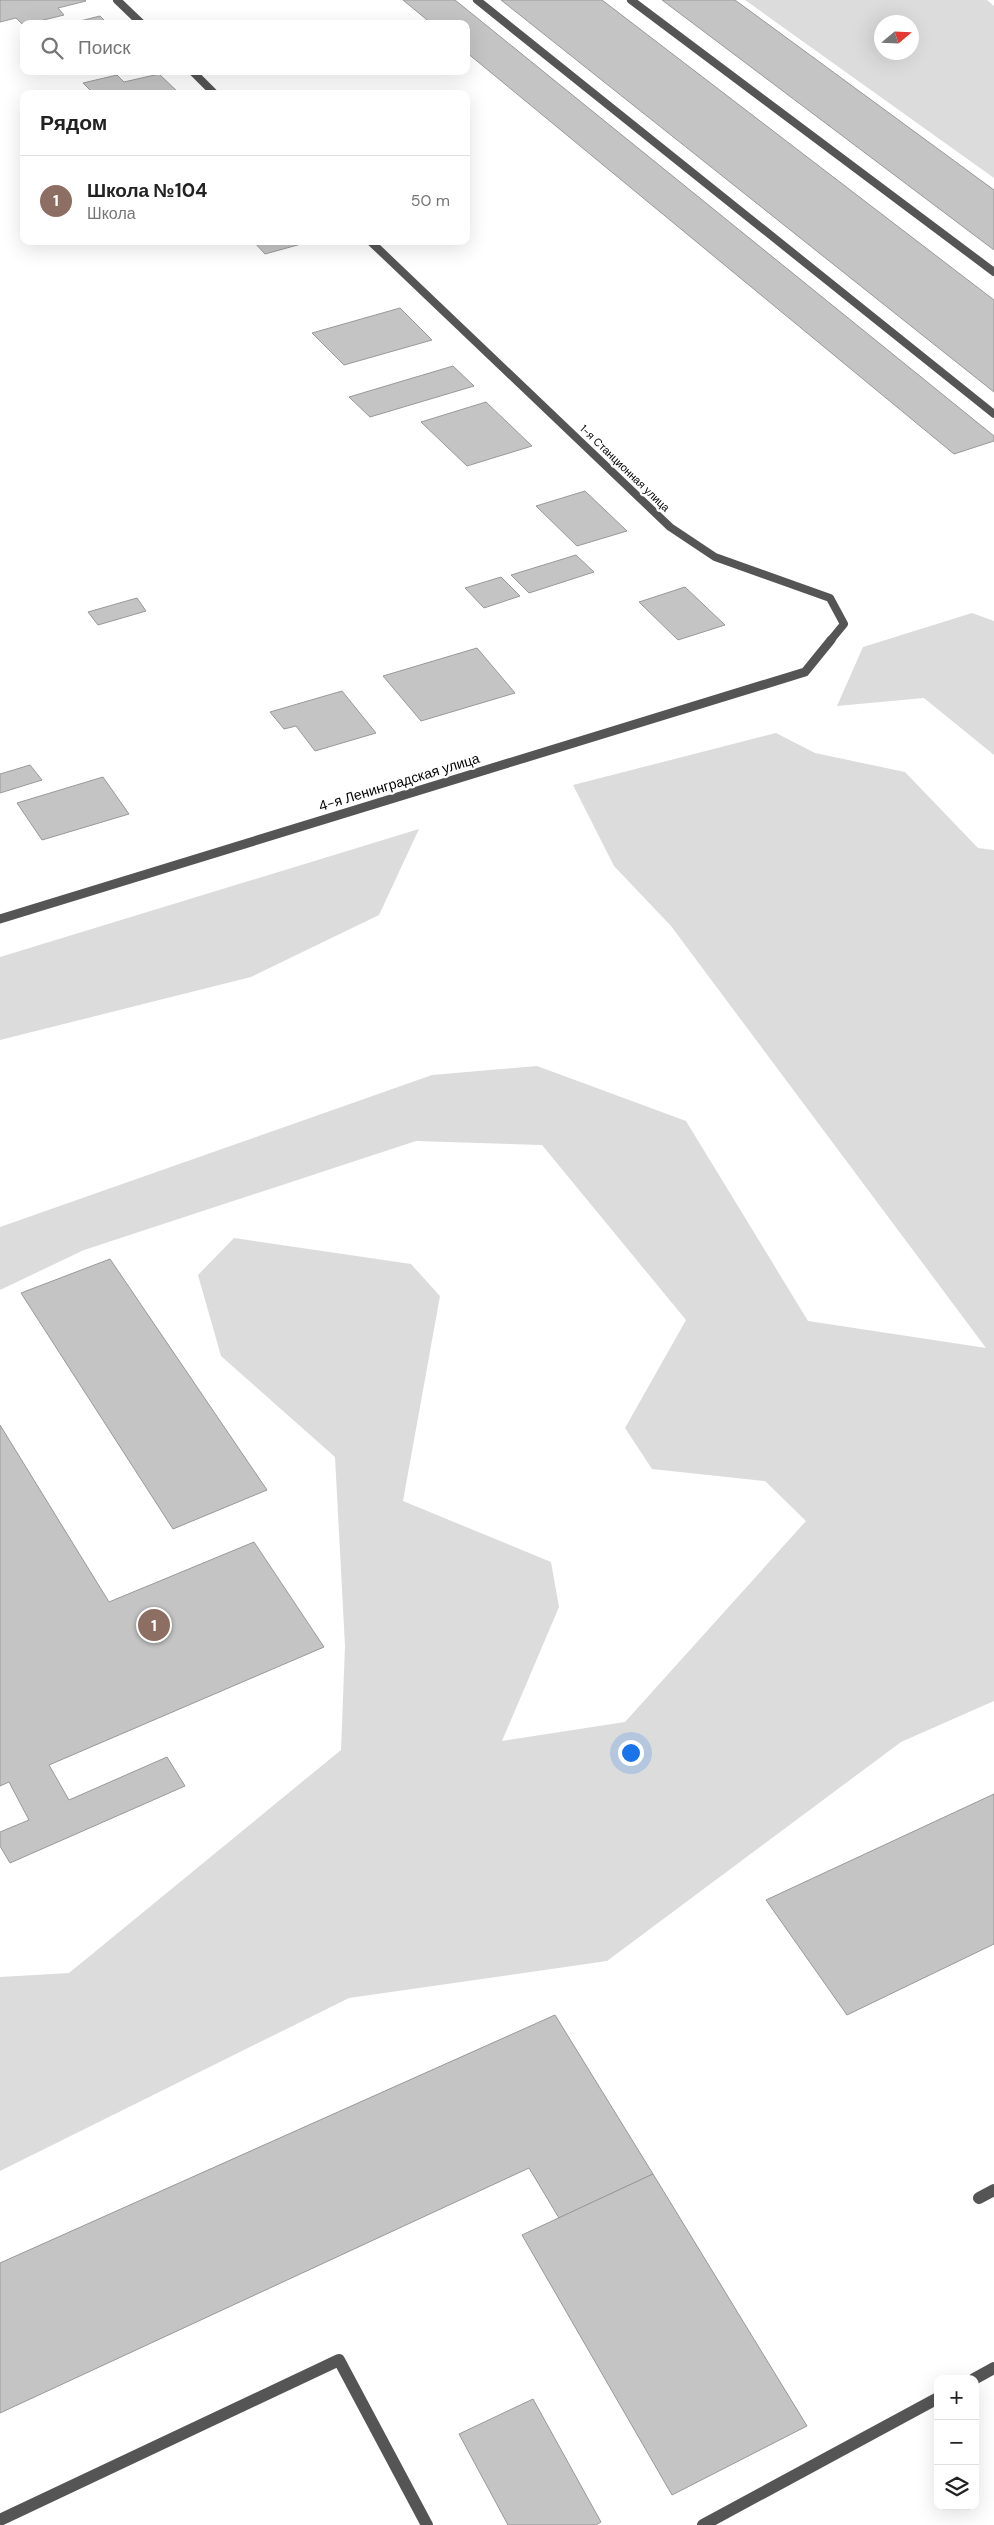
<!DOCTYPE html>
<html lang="ru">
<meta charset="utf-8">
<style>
body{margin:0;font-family:"DM Sans",sans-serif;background:#f6f6f6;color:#222}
.controls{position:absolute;right:15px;bottom:15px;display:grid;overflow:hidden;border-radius:10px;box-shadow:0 5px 20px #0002}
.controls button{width:45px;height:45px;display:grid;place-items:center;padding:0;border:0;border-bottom:1px solid #e0e0e0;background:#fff;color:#222;font:25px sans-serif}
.compass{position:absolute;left:874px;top:15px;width:45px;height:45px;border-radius:50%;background:#fff;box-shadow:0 5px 20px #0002;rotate:71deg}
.you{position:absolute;left:630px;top:1752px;width:18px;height:18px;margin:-12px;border:4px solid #fff;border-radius:50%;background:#1a73e8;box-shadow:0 0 0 8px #1a73e833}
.badge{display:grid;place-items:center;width:32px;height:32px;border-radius:50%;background:#000;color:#fff;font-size:16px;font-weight:700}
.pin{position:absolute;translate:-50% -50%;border:2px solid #fff;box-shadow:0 1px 5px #0006}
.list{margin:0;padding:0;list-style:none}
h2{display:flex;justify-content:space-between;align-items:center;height:65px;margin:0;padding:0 20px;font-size:21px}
h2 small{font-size:16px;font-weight:400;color:#767676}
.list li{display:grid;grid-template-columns:32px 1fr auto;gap:15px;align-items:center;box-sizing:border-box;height:90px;padding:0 20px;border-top:1px solid #e0e0e0}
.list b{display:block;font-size:19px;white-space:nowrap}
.list p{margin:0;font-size:16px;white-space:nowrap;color:#767676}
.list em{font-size:16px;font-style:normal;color:#767676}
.icon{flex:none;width:28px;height:28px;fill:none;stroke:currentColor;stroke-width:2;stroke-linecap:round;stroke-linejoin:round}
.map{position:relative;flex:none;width:994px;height:2525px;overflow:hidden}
.search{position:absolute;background:#fff;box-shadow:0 5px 20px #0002;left:20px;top:20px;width:450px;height:55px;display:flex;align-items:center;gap:12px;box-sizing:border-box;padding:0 18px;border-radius:10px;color:#767676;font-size:19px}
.panel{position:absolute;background:#fff;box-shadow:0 5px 20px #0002;left:20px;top:90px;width:450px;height:155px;border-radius:10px}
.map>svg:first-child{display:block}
</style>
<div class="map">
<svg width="994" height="2525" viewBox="0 0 994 2525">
<rect width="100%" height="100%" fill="#fff"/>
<!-- green -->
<g fill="#dcdcdc" fill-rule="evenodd">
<path d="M745,0H987L994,6V178ZM912,22V52H882V22Z"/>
<path d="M972,613L994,621V755L924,698L837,706L863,647Z"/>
<path d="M776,733L815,753L905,772L978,848L994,850V1701L901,1742L607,1961L349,1998L0,2171V1977L69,1973L341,1750L345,1646L335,1457L221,1356L198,1275L234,1238L411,1264L440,1296L403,1501L551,1562L559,1607L502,1741L625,1722L806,1521L765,1481L652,1469L625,1428L686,1320L542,1145L416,1141L84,1250L0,1290V1227L432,1075L537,1066L686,1121L808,1321L986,1348L671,926L614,866L573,785Z"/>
<path d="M419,829L379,915L251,977L0,1040V957Z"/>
</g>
<!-- building -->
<g fill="#c4c4c4" stroke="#999">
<path d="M0,0H85L86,1L58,8L64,15L23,25L16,18L0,22Z"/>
<path d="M403,0H455L994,436V441L954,454L466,52V24H432Z"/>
<path d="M501,0H602L994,300V392Z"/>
<path d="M662,0H735L994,190V250Z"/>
<path d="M100,16L108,24H68Z"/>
<path d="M159,74L180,94H94L83,83L117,75L124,82Z"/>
<path d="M253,241H312L265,254Z"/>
<path d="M400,308L432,340L344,365L312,333Z"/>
<path d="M453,366L474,386L370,417L349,397Z"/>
<path d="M486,402L532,446L467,466L421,422Z"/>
<path d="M585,491L627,531L577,546L536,506Z"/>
<path d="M576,555L594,572L529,593L511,575Z"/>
<path d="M501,577L520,596L484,608L465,588Z"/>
<path d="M685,587L725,625L678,640L639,602Z"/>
<path d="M137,598L146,611L98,625L88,612Z"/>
<path d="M477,648L515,693L421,721L383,676Z"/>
<path d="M342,691L376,733L315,751L296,726L284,729L270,712Z"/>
<path d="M30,765L42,780L0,793V774Z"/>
<path d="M103,777L129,814L42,840L17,803Z"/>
<path d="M110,1259L267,1490L173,1529L21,1293Z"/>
<path d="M0,1425L109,1602L254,1542L324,1647L49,1765L69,1800L167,1757L185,1786L10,1863L0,1846V1832L29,1820L9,1782L0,1786Z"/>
<path d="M994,1794V1944L847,2015L766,1900Z"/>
<path d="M555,2015L653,2174L559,2218L529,2168L0,2413V2263Z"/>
<path d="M653,2174L807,2426L672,2495L522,2235Z"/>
<path d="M533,2399L601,2522L596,2525H508L459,2434Z"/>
</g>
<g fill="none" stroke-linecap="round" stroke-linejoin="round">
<!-- service-far1 -->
<g stroke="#555" stroke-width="8">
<path d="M477,0L994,414"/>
<path d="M631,0L994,272"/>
</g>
<!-- service -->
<g stroke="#555" stroke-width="12">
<path d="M979,2198L994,2190"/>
<path d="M974,2379L994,2368"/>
<path d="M0,2520L339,2360L427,2525"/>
<path d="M703,2525L938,2398"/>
</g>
<!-- minor-far1 -->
<g stroke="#555" stroke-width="8">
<path d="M117,0L142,24"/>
<path d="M192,71L215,94"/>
<path d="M370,241L670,527L715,557L830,598L844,624L830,641"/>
</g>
<!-- minor -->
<path stroke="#555" stroke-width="9" d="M0,919L805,672L831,640"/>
</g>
<g text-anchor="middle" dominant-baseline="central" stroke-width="4.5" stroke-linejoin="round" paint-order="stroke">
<!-- far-street labels -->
<g font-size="11" fill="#000" stroke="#fff">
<text transform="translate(625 468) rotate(44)">1-я Станционная улица</text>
</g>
<!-- street labels -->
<g font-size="14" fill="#000" stroke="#fff">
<text transform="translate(399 782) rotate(-17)">4-я Ленинградская улица</text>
</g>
</g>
</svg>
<div class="controls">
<button>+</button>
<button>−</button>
<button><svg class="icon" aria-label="layers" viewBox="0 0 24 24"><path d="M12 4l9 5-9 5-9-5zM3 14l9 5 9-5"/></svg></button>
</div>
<svg class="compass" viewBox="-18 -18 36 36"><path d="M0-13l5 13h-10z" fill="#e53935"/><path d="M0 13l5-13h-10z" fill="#767676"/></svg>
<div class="you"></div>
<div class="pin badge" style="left:154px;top:1625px;background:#8d6e63">1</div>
<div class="search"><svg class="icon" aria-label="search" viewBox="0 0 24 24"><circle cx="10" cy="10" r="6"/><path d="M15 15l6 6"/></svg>Поиск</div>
<section class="panel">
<h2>Рядом<small></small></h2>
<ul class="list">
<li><span class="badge" style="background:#8d6e63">1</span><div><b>Школа №104</b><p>Школа</p></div><em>50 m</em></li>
</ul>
</section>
</div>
